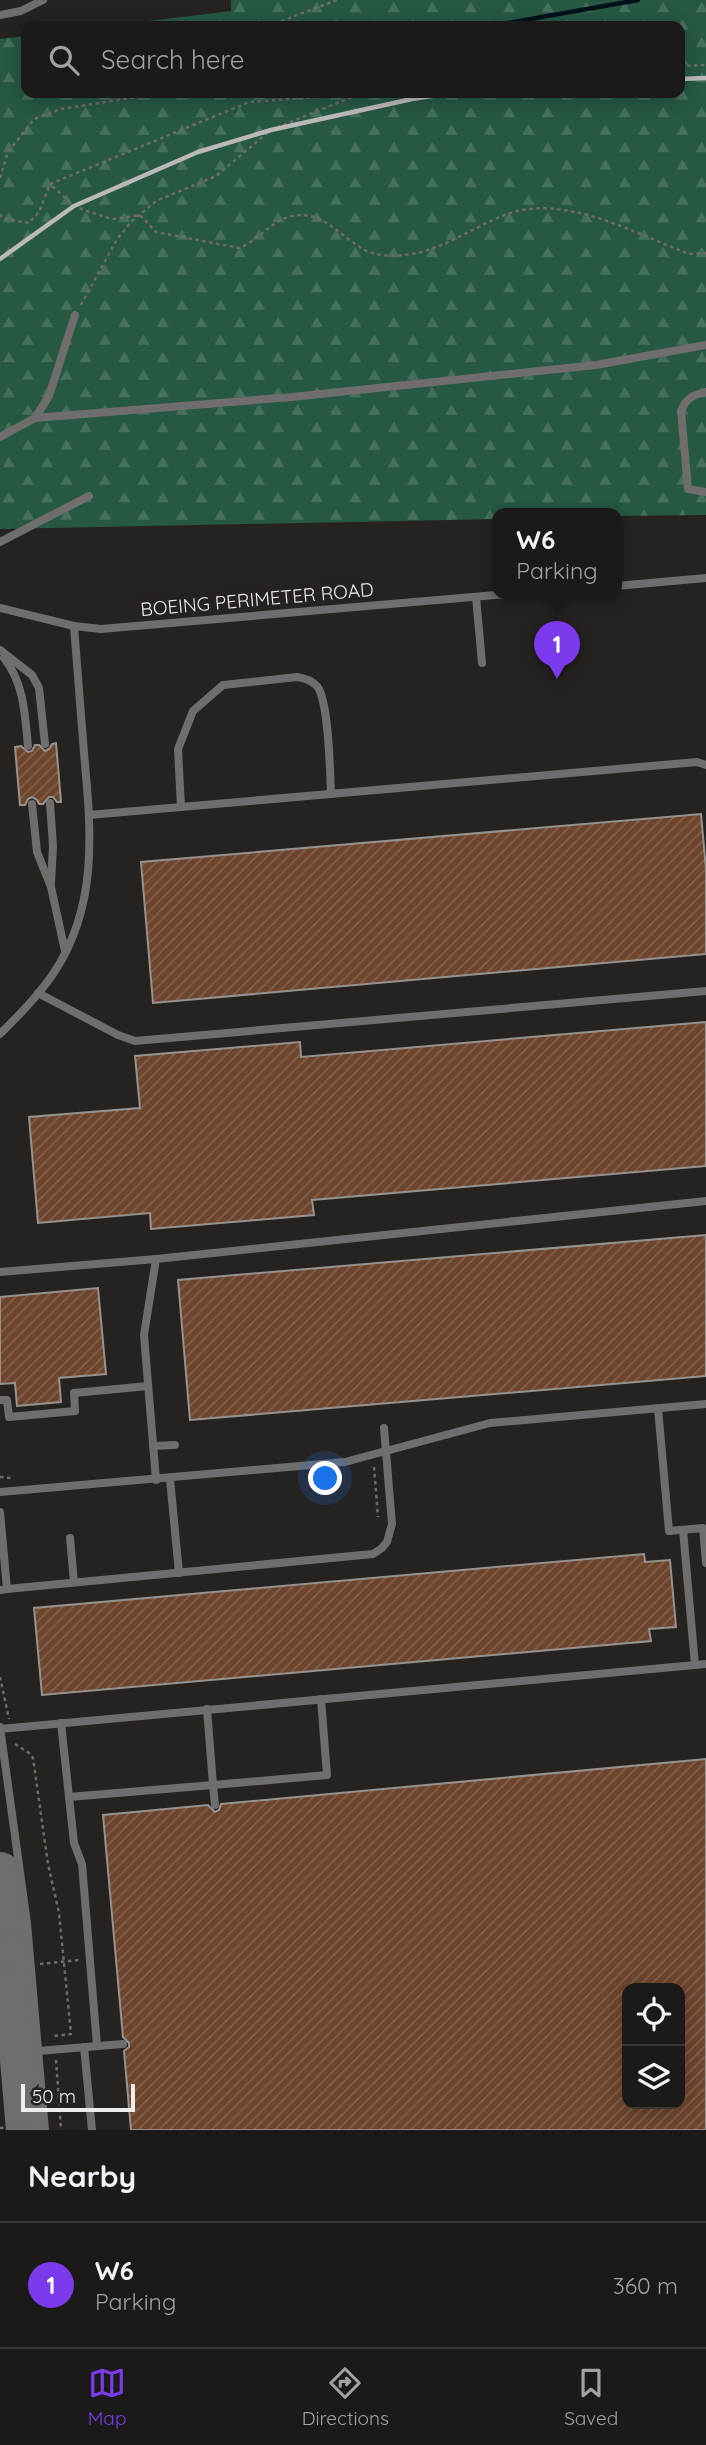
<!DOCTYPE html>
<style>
body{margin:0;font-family:Quicksand,sans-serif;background:#292725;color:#f1f3f6}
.controls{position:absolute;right:21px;bottom:21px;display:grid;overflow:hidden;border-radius:14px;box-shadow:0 4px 18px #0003}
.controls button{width:63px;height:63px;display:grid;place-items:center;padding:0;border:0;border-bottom:2px solid #3a3837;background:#1c1a18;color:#f1f3f6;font:35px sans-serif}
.scale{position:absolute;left:21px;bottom:18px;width:114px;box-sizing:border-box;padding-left:7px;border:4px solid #efedec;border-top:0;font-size:19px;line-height:24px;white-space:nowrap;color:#efedec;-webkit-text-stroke:5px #262220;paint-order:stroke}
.you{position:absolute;left:326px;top:1479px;width:24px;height:24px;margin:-18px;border:5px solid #fff;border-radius:50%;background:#1a73e8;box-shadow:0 0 0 10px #1a73e833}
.badge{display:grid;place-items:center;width:46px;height:46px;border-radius:50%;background:#7c3aed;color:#fff;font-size:23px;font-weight:700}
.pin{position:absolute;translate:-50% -58px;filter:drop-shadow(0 2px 4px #0008)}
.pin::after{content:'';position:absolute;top:37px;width:24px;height:21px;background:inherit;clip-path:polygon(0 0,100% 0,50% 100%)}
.popup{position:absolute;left:492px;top:508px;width:130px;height:91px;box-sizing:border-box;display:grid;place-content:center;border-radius:14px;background:#1c1a18;filter:drop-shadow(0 2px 5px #0005);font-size:23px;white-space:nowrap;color:#a0a1a2}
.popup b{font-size:26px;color:#f1f3f6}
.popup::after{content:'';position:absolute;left:50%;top:100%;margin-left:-14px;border:14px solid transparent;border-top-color:#1c1a18}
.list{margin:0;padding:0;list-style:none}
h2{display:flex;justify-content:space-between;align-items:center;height:91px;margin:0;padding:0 28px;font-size:30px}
h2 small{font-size:23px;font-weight:400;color:#a0a1a2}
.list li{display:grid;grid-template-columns:46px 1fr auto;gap:21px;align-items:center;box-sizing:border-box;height:126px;padding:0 28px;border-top:2px solid #3a3837}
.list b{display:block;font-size:26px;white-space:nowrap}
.list p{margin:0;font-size:23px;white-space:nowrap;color:#a0a1a2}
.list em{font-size:23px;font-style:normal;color:#a0a1a2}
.icon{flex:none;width:38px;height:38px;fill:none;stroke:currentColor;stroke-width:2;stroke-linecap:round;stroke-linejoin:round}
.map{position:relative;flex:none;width:706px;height:2130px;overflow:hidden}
.search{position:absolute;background:#1c1a18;box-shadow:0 4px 18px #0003;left:21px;right:21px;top:21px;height:77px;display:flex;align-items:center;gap:18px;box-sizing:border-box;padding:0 24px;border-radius:14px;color:#a0a1a2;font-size:26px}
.sheet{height:217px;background:#1c1a18}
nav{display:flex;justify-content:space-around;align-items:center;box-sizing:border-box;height:98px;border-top:2px solid #3a3837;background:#1c1a18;font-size:19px;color:#a0a1a2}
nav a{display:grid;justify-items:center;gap:4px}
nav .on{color:#7c3aed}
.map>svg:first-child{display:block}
</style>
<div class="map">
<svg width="706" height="2130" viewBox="0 0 706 2130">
<defs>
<pattern id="forest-firs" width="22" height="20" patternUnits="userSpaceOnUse" patternTransform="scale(1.75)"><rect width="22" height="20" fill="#265842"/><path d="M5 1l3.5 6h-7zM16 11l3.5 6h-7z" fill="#46705d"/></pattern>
<pattern id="building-hatch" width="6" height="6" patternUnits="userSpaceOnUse" patternTransform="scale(1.75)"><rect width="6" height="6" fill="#6d452d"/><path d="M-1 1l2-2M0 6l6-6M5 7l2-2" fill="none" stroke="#82604c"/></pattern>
</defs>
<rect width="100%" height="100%" fill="#262220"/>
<!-- forest -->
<path fill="url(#forest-firs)" d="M231,0H706V515L617,516L616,513H498L497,519L0,529V39L26,36V93H680V26H107L231,11Z"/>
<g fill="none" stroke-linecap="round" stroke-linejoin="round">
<!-- stream -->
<path stroke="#00101b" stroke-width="4.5" d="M491,26L638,0"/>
<!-- taxiway -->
<path stroke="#706e6c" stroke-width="42" d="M0,1873L10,1931L27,2130"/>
</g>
<!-- building -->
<g fill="url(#building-hatch)" stroke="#96928f" stroke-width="2" fill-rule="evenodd">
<path d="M56,743L61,802H57L53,797H49L43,804H39L37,800L32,797L28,799L25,805H20L15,747L21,746L28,752L32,751L35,745H39L45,751L49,749L52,744Z"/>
<path d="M701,814L706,869V954L153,1003L141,862Z"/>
<path d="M706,1022V1166L312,1200L314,1215L151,1229L150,1213L38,1223L29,1117L140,1108L135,1056L300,1042L301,1057Z"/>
<path d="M706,1235V1376L190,1420L178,1280Z"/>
<path d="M98,1288L106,1374L59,1378L61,1402L17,1406L15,1383L0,1384V1297Z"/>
<path d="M644,1554L645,1562L670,1560L676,1627L649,1629L651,1641L42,1695L34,1608Z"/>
<path d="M706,1759V2130H131L124,2051L129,2047V2043L123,2037L103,1815L208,1805L215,1812L219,1810L221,1804ZM627,1988H680V2104H627Z"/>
</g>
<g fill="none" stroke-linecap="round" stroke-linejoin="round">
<!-- path -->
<g stroke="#6e6b6a" stroke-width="2.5" stroke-dasharray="3.5 3.5" stroke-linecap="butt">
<path d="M268,26L337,0"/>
<path d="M680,66L706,65"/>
<path d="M373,93L249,102L50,184L74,206L84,210L112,219L140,215L156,232L239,248C257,241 270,223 288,217C322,207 340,238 367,251C378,256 392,256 404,255C439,252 470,229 502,216C561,191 634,233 689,254L706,253"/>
<path d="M0,178L8,152L34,119L61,109L162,93"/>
<path d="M0,214L2,218L29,223L39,212L50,184"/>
<path d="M81,305L117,239L132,221L156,201L216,176L271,130L352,97"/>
<path d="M374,1467L378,1517"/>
<path d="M0,1477L11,1478"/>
<path d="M0,1677L9,1719"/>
<path d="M15,1744L29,1753L33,1758L48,1864L59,1913L71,2034L54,2036L55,2039"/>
<path d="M40,1964L79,1960"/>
<path d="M0,1968L20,1967"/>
<path d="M56,2060L61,2130"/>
<path d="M0,2128L35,2125"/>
</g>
<!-- lane -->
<g stroke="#6f6d6d" stroke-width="8">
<path d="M0,15L21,11L43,0"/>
<path d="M706,392C693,395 686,398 681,411L688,489L706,492"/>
<path d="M35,418L292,397L596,365L706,345"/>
<path d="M0,437L35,418L49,396L75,315"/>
<path d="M0,542L89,496"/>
<path d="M616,586L706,578"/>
<path d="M476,597L482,663"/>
<path d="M0,608L74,626L101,629L519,593"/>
<path d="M0,650L32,675L39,688L45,744"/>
<path d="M4,658C24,683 25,715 28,746"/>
<path d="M50,803L53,846L51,884"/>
<path d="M32,804L37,852L51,887L65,951"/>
<path d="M181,807L178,749L193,711L223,685L297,677C304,678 312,681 317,686C329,701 330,772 331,794"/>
<path d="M89,815L697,762L706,765"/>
<path d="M38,993L118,1035L135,1041L706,991"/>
<path d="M0,1034C19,1015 38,996 53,974C99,906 91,830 84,753C81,711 77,668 74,626"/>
<path d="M156,1259L706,1201"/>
<path d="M0,1272L156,1259L144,1335L156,1480"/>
<path d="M0,1400H7L9,1417L75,1411L74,1393L148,1386"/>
<path d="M658,1408L669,1531L703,1528L706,1563"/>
<path d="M153,1446L175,1445"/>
<path d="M170,1479L179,1573"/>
<path d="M0,1492L345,1462L490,1423L706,1404"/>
<path d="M0,1512L7,1589L0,1590"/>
<path d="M683,1530L695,1665"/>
<path d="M70,1538L74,1582"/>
<path d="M7,1589L373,1554L382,1548L387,1542L392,1524L384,1428"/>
<path d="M61,1723L74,1843L82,1864L97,2046"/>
<path d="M0,1727L27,1923L45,2130"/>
<path d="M0,1729L706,1664"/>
<path d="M69,1797L213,1785L207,1709"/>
<path d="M215,1805L213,1785L327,1775L321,1699"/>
<path d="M0,1937L28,1935"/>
<path d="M84,2047L92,2130"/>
<path d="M38,2051L123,2044"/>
</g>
<!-- rail -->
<g stroke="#bbb9b8" stroke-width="4.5">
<path d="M680,79L706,78"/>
<path d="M0,259L74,206L198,152L271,130L412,99L452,93"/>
</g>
</g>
<g text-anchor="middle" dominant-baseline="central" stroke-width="7" stroke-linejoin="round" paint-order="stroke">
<!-- street labels -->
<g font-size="19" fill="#efedec" stroke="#262220">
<text transform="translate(257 599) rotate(-5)">BOEING PERIMETER ROAD</text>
</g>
</g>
</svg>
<div class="controls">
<button><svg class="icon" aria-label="locate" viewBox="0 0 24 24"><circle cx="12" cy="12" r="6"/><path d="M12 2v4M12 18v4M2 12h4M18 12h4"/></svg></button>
<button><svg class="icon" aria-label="layers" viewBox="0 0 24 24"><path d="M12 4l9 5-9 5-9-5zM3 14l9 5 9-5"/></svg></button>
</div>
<div class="scale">50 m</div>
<div class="you"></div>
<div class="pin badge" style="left:557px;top:679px">1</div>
<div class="popup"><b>W6</b>Parking</div>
<div class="search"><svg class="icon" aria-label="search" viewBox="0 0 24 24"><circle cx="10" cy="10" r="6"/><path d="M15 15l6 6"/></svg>Search here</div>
</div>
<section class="sheet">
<h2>Nearby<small></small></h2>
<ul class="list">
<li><span class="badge">1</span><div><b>W6</b><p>Parking</p></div><em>360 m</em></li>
</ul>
</section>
<nav>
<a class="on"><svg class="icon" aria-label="map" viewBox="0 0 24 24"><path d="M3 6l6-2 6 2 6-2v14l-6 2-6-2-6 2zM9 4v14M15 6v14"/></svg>Map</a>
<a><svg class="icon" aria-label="directions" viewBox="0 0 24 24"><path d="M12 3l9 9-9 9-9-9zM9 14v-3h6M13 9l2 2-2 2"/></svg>Directions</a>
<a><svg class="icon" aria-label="saved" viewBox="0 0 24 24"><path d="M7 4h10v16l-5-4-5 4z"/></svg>Saved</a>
</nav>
